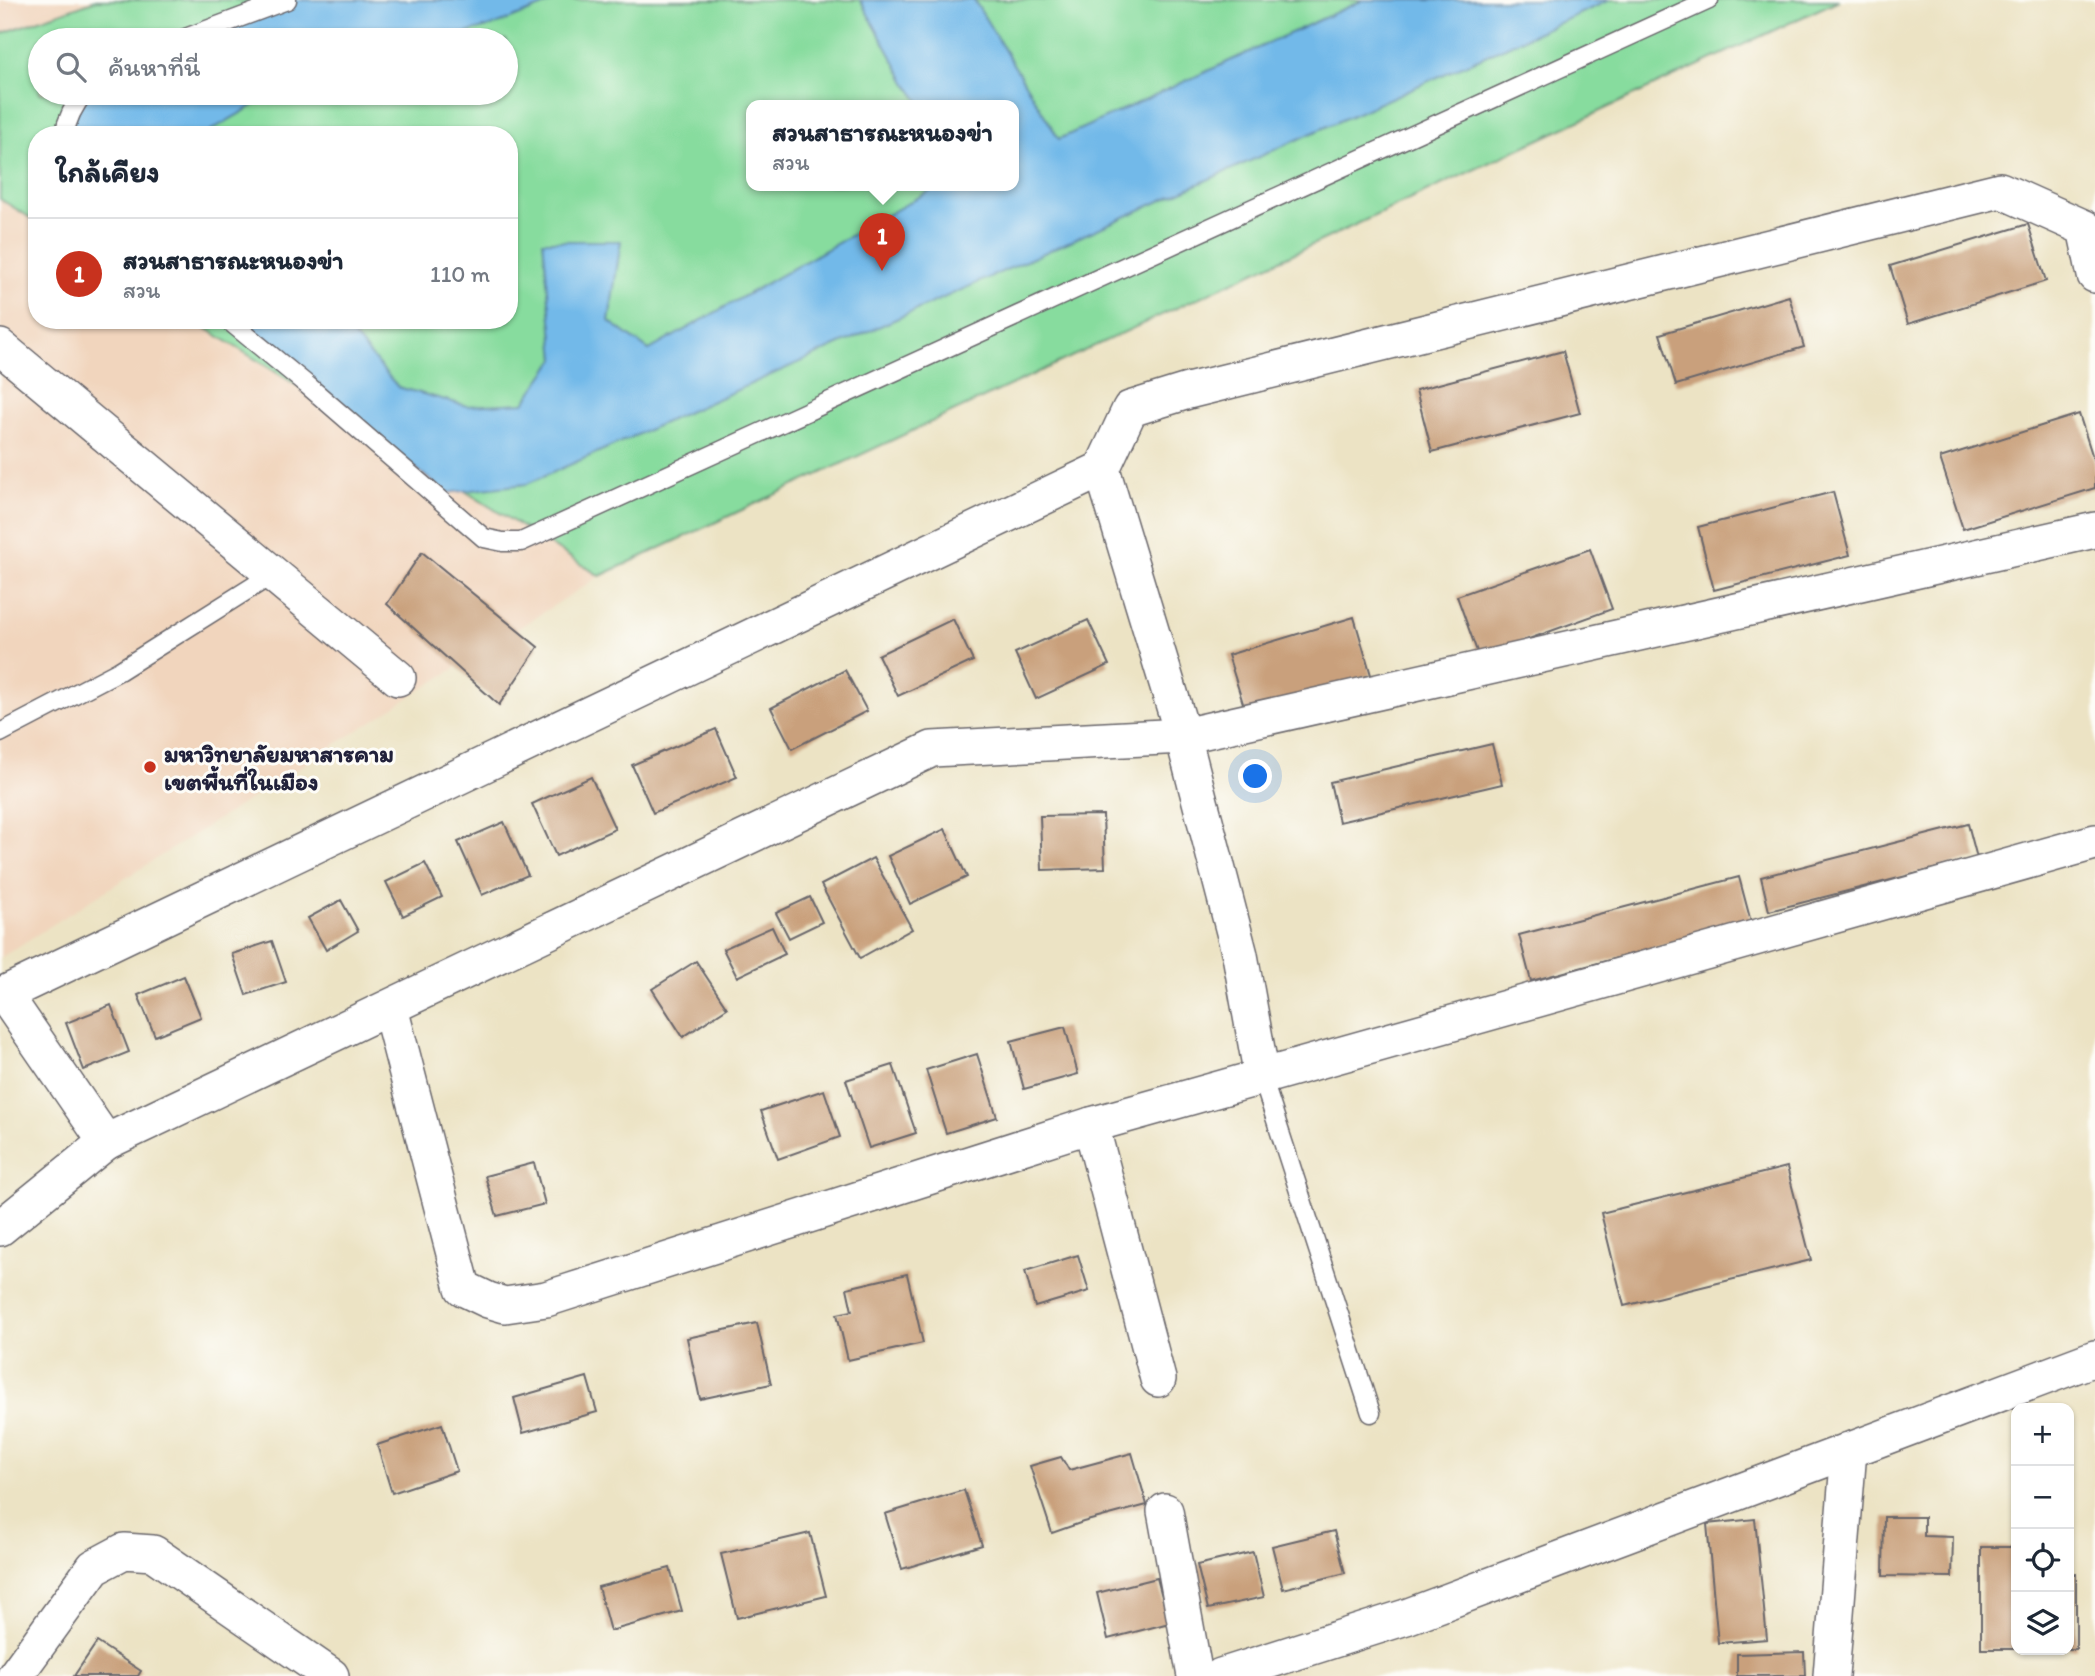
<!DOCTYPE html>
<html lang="th">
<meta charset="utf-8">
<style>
body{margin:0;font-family:Itim,"Playpen Sans Thai",sans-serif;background:#f2f2f3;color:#1f2937}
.controls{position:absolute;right:21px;bottom:21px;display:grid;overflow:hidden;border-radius:14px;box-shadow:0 2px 5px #0004}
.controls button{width:63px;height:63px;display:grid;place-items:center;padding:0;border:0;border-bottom:2px solid #e0e1e3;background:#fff;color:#1f2937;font:35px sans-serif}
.you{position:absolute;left:1256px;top:777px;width:24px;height:24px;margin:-18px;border:5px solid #fff;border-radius:50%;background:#1a73e8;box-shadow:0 0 0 10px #1a73e833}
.badge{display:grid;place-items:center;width:46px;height:46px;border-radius:50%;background:#c8321e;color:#fff;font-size:23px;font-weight:700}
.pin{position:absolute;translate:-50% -58px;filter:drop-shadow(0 2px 4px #0008)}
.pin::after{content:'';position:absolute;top:37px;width:24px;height:21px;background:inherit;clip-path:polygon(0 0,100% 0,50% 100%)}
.popup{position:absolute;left:746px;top:100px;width:273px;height:91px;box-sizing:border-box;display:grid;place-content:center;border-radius:14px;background:#fff;filter:drop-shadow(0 2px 5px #0005);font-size:23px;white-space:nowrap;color:#747a83}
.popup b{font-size:26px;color:#1f2937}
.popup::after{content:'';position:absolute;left:50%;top:100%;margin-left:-14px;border:14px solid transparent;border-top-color:#fff}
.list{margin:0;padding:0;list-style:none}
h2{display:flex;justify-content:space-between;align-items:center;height:91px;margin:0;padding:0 28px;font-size:30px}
h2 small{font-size:23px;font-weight:400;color:#747a83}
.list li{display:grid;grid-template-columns:46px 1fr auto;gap:21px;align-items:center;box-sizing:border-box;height:112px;padding:0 28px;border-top:2px solid #e0e1e3}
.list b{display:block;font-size:26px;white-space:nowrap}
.list p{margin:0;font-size:23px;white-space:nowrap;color:#747a83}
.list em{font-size:23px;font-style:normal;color:#747a83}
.icon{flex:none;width:38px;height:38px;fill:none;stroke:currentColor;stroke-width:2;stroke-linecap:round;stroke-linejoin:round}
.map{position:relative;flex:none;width:2095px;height:1676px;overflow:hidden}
.search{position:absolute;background:#fff;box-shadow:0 2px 5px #0004;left:28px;top:28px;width:490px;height:77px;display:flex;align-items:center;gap:18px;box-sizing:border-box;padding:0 24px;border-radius:38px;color:#747a83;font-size:26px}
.panel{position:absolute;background:#fff;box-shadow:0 2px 5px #0004;left:28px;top:126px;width:490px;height:203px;border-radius:28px}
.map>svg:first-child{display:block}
</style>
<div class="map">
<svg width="2095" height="1676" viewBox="0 0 2095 1676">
<rect width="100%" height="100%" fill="#fdfcf7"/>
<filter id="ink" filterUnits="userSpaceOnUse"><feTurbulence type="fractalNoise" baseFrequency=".0143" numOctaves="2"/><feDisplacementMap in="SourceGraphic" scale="14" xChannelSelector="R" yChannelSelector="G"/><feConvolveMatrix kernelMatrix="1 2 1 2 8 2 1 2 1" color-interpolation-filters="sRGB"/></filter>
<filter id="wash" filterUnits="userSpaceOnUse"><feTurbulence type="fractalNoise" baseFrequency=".00686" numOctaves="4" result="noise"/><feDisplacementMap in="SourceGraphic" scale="28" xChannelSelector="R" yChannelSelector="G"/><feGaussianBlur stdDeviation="1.57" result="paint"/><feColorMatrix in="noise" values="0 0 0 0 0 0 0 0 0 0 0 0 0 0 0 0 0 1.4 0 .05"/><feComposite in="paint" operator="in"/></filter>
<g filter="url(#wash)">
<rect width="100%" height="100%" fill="#ece3c4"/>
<!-- built -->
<g fill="#f1d5bd">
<path d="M0,0H96L0,34Z"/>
<path d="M0,199L37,222V320H193L600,576L0,958Z"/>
</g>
<!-- green -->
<path fill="#87dc9e" stroke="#547f6c" stroke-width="2" fill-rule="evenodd" d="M96,0H1839L600,576L193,320H509V135H37V222L0,199V34ZM40,40H506V93H40ZM751,105H1013V185H751Z"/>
<!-- water -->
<g fill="#72b9e9" stroke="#4a6e92" stroke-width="2">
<path d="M289,0H559L495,25L441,40H183Z"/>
<path d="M860,0H974L1059,139L1363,0H1610L527,484L446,493L235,320H340L398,387L467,406L524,403L555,359L543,241H621L609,321L649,350L940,185H1013V105H922L907,84Z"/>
<path d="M79,93H275L210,131L212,135H62Z"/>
</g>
<g id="blocks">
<!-- building -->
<g fill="#c9a07c">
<path d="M2028,224L2046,281L1908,324L1890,266Z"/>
<path d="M1789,296L1804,347L1676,385L1660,334Z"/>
<path d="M1563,351L1580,413L1432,452L1416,390Z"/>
<path d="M2079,414L2095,464V488L1963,529L1940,458Z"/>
<path d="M1833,492L1850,555L1714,590L1698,527Z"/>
<path d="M1590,549L1612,609L1479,657L1457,596Z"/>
<path d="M422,552L538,647L499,705L387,604Z"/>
<path d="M1354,617L1371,675L1246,713L1228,655Z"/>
<path d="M953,619L973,661L898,696L878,655Z"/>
<path d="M1088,620L1109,665L1036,699L1015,653Z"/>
<path d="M845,670L867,711L792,749L771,708Z"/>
<path d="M716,729L737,777L653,813L632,765Z"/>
<path d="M1492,744L1502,784L1339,822L1330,782Z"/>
<path d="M591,777L615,829L556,856L532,804Z"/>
<path d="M1103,815L1105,868L1042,870L1040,816Z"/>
<path d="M504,822L528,875L482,895L458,842Z"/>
<path d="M1968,824L1977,858L1769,911L1761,877Z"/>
<path d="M945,829L967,877L910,904L888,856Z"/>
<path d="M873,858L912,929L860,958L821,885Z"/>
<path d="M425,863L442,897L403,916L386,882Z"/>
<path d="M1739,877L1751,922L1531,981L1519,935Z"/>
<path d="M810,897L822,922L789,938L776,913Z"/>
<path d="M341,900L358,931L326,950L308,918Z"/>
<path d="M772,927L785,954L737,977L723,949Z"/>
<path d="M272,941L286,982L246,995L232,954Z"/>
<path d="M696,961L727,1008L683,1037L652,989Z"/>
<path d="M184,976L201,1017L155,1036L138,995Z"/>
<path d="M111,1005L129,1052L84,1070L66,1023Z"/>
<path d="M1065,1027L1078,1074L1024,1089L1011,1041Z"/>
<path d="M977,1054L997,1117L946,1133L926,1070Z"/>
<path d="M893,1065L916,1133L869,1148L846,1080Z"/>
<path d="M824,1090L840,1137L778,1159L761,1111Z"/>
<path d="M534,1163L545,1204L497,1216L485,1176Z"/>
<path d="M1787,1167L1811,1260L1624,1306L1601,1213Z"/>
<path d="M1078,1255L1089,1291L1035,1307L1025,1271Z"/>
<path d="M907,1274L923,1343L848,1360L837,1314L852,1311L847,1288Z"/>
<path d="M757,1323L771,1384L700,1399L687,1338Z"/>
<path d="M587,1377L597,1412L523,1433L514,1398Z"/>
<path d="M442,1424L457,1471L392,1493L377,1445Z"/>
<path d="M1132,1453L1147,1505L1083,1522L1052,1533L1030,1466L1061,1457L1069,1470Z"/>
<path d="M964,1490L982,1545L902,1569L885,1514Z"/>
<path d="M1884,1517H1924V1536L1953,1537L1952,1577L1883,1576Z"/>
<path d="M1755,1519L1767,1639L1718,1643L1707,1524Z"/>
<path d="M1334,1531L1345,1573L1283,1589L1272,1546Z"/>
<path d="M810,1533L826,1596L737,1618L721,1554Z"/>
<rect x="1981" y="1547" width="35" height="102"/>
<path d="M1253,1552L1264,1597L1208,1609L1197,1565Z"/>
<path d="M670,1568L682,1611L610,1631L598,1587Z"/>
<rect x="2069" y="1574" width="7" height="75"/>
<path d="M1157,1578L1169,1623L1108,1639L1097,1593Z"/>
<path d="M97,1642L141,1671L138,1676H74Z"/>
<path d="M1804,1652L1805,1676H1737V1654Z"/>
</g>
</g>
</g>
<g filter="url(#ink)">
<use href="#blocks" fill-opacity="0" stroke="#69666b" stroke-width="2"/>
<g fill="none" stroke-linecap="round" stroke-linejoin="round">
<defs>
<g id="service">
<path d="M180,40L287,0"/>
<path d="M64,135C67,119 74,105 84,93"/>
<path d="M228,320L306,384L484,538L503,542H521L1709,0"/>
<path d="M0,733L119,671L273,574"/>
<path d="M1262,1077L1371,1413"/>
</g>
<g id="minor">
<path d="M0,347L398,678"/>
<path d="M390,1008L463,1288L488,1300L505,1305L546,1299L1091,1125L2095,842"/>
<path d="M1262,1077L1240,955L1183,736L1102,469L1130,409L1188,391L2000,190L2085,228L2095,275"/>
<path d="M1091,1125L1158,1379"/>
<path d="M106,1142L4,994L1102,469"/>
<path d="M0,1228L106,1142L932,749L1183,736L2095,530"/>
<path d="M1165,1511L1195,1676"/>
<path d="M15,1676L94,1567L124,1551L153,1553L331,1676"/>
<path d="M1221,1676L1406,1617L2095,1358"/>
<path d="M1831,1676L1849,1450"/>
</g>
</defs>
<!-- service casing -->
<use href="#service" stroke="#69666b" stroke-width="21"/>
<!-- minor casing -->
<use href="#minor" stroke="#69666b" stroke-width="38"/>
<!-- service -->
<use href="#service" stroke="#fff" stroke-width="18"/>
<!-- minor -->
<use href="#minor" stroke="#fff" stroke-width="35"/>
</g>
</g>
<!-- markers -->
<circle fill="#c8321e" stroke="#fdfcf7" stroke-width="2.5" cx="150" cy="767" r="7"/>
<g text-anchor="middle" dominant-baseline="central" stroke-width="6" stroke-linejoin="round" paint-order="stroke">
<!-- poi labels -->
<g font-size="24" font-weight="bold" fill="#22223b" stroke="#fdfcf7" text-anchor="start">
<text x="164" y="753">มหาวิทยาลัยมหาสารคาม<tspan x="164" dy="28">เขตพื้นที่ในเมือง</tspan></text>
</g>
</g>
</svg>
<div class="controls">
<button>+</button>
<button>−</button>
<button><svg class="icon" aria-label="locate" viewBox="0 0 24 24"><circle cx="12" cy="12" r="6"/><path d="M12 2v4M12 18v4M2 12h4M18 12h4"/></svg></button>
<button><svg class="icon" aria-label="layers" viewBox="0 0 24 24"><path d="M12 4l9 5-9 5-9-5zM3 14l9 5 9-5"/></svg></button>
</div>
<div class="you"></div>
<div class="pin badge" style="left:882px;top:271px">1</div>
<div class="popup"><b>สวนสาธารณะหนองข่า</b>สวน</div>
<div class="search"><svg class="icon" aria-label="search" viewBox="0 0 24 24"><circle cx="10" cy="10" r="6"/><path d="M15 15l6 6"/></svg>ค้นหาที่นี่</div>
<section class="panel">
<h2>ใกล้เคียง<small></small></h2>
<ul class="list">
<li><span class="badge">1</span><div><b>สวนสาธารณะหนองข่า</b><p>สวน</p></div><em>110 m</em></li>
</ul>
</section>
</div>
